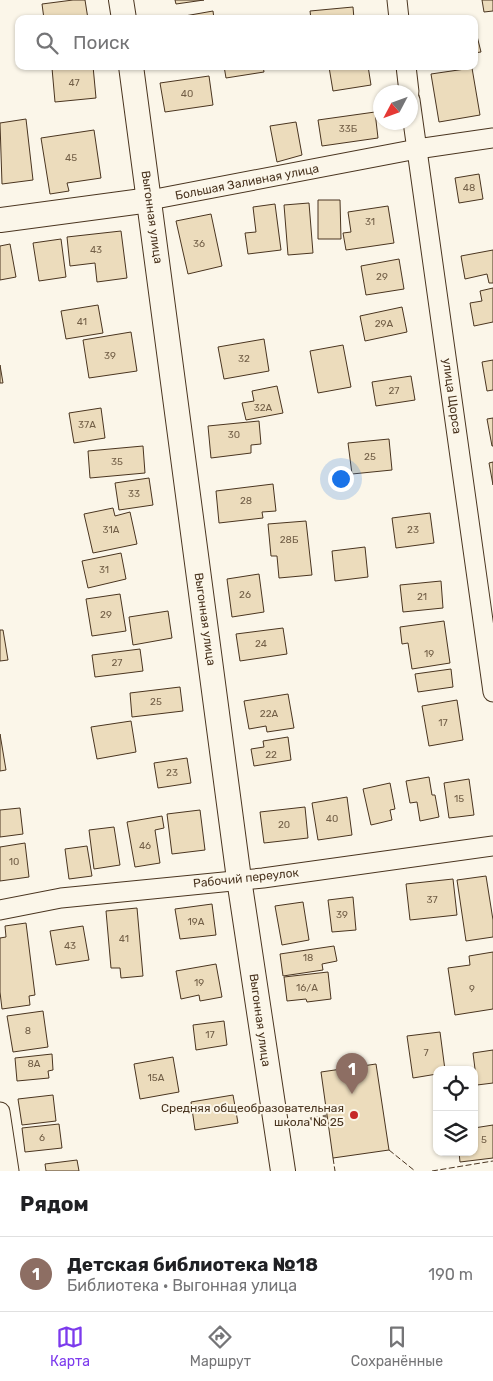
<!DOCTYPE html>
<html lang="ru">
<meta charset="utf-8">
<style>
body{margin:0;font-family:Rubik,sans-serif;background:#f2f2f2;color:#202124}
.controls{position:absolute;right:15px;bottom:15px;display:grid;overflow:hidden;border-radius:10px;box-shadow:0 1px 4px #0004}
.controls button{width:45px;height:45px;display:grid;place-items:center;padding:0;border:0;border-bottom:1px solid #e0e0e0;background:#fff;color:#202124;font:25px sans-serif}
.compass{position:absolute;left:373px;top:85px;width:45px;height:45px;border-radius:50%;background:#fff;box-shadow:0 1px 4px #0004;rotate:229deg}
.you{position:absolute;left:340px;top:478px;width:18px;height:18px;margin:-12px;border:4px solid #fff;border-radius:50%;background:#1a73e8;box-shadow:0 0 0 8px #1a73e833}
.badge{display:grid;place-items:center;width:32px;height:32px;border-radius:50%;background:#7c3aed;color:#fff;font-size:16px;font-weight:700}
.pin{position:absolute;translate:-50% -41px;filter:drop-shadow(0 1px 2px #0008)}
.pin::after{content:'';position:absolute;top:26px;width:18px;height:15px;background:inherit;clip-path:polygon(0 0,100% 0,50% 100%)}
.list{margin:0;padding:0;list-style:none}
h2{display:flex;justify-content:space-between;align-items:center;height:65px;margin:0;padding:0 20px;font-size:21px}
h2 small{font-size:16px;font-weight:400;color:#757577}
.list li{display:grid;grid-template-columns:32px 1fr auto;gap:15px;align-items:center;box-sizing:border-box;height:75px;padding:0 20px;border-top:1px solid #e0e0e0}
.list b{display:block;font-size:19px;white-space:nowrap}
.list p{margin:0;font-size:16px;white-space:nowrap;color:#757577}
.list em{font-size:16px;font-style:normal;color:#757577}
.icon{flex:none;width:28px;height:28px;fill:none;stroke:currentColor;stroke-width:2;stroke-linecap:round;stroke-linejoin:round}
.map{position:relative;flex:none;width:493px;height:1171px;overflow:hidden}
.search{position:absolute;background:#fff;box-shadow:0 1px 4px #0004;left:15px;right:15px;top:15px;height:55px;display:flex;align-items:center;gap:12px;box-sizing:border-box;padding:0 18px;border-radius:10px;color:#757577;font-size:19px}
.sheet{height:140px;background:#fff}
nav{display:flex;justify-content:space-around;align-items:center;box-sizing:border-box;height:70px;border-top:1px solid #e0e0e0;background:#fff;font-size:14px;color:#757577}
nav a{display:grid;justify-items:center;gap:2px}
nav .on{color:#7c3aed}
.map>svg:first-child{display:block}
</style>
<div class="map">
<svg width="493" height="1171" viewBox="0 0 493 1171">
<rect width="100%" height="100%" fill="#fbf6e9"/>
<!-- building -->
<g fill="#ecdcbc" stroke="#4a3520">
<path d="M73,0H85L88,19H44L42,4Z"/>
<path d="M175,0H204L176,4Z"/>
<path d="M482,0H493V11L484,12Z"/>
<path d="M353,7L354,19H311L310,11Z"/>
<path d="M213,11L214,19H179V17Z"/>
<path d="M474,24L481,52L474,53Z"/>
<path d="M93,66L96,98L55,102L52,68Z"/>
<path d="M224,66H263L264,72L226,78Z"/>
<path d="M368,66L371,85L333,91L329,67Z"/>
<path d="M472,68L480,115L439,122L431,74Z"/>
<path d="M209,76L213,105L165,112L160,83Z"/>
<path d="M375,112L378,138L322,146L318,120Z"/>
<path d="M26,119L33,180L2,184L0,123Z"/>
<path d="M296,122L302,155L277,162L270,126Z"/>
<path d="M94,130L101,178L67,183L69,191L50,194L41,138Z"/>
<path d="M479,174L483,199L459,203L455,178Z"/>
<path d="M318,200H340L341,239H318Z"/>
<path d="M309,203L313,253L288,255L284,205Z"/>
<path d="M275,204L281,250L248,254L245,233L256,232L253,207Z"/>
<path d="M388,206L394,243L346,250L343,233L351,232L348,212Z"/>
<path d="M211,214L222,266L188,274L176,221Z"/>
<path d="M121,231L127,278L97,282L95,263L70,266L67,237Z"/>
<path d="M61,239L66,277L39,281L33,243Z"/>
<path d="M10,244L16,277L0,280V246Z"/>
<path d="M493,250V283H489L487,274L465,279L461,256Z"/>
<path d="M399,259L404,289L366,295L361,266Z"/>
<path d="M493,288V322L474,326L470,303L482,301L480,291Z"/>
<path d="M98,305L103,333L66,339L61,311Z"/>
<path d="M402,307L407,332L365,341L360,316Z"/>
<path d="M131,332L137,371L89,378L83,340Z"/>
<path d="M264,339L269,371L224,379L218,347Z"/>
<path d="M343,345L351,387L318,393L310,351Z"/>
<path d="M493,360V390L487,391L482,362Z"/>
<path d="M0,365L3,383H0Z"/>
<path d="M411,376L415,400L376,406L372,382Z"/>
<path d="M277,386L283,413L246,420L242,403L254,401L252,391Z"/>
<path d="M101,408L105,438L74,443L69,413Z"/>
<path d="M493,418V446H492L487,419Z"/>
<path d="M259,421L261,444L251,445V453L211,458L208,426Z"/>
<path d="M389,439L392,470L352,474L348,443Z"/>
<path d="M143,446L145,473L90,478L88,451Z"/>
<path d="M493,462V485L489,463Z"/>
<path d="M149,478L153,505L119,510L115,483Z"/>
<path d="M273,484L276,511L262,512L263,518L219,523L216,491Z"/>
<path d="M113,508L115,516L130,512L137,544L93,553L84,514Z"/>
<path d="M430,513L434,543L396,548L392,518Z"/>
<path d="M306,521L312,575L279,578L277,556H271L268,524Z"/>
<path d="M365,547L368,577L335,581L332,551Z"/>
<path d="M121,553L126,579L88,588L82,561Z"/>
<path d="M259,574L264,612L232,617L227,579Z"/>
<path d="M441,581L443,608L403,612L400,585Z"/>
<path d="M120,594L126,631L92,636L86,599Z"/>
<path d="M168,611L172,638L133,645L129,617Z"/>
<path d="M444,621L450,663L412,669L408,643L402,644L400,627Z"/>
<path d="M283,628L287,654L240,661L236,634Z"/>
<path d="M0,630H3L8,660L0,661Z"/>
<path d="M140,649L143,671L95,677L92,655Z"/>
<path d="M451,669L453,687L418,692L415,674Z"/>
<path d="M180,687L183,711L132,717L130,693Z"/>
<path d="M288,694L294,728L267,732L266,726L249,729L244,701Z"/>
<path d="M457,700L463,740L429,746L422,706Z"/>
<path d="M131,721L136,752L97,759L91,727Z"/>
<path d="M0,734L6,770L0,771Z"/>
<path d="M288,737L291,760L254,766L251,749L264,747L263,741Z"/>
<path d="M187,758L191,783L158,788L154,763Z"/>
<path d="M429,777L432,795H435L439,817L420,821L417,802L410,803L406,781Z"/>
<path d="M469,779L474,815L449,818L444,783Z"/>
<path d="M390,783L395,809L390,810L392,820L371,825L363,789Z"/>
<path d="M347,797L352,835L318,840L312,803Z"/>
<path d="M305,807L308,838L264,843L260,812Z"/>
<path d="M20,808L23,834L0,837V810Z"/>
<path d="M200,810L205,850L172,854L167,814Z"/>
<path d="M162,816L164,828L155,830L160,863L135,867L127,822Z"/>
<path d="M114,827L120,865L94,869L89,830Z"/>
<path d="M25,843L29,877L0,881V847Z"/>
<path d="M87,846L92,876L69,879L65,849Z"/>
<path d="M486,876L493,920V937L466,941L457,880Z"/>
<path d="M453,879L457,915L410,920L406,884Z"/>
<path d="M353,897L356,930L332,932L328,900Z"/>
<path d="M303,902L309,940L282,945L275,906Z"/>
<path d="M212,904L216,935L180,939L175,909Z"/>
<path d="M137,908L143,976L121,978L120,968H111L106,911Z"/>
<path d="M26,923L35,995L29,996L30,1005L2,1009L0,992V938L6,937L5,926Z"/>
<path d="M83,926L89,960L56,965L50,931Z"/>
<path d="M334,946L337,961L322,964L323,970L283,976L280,954Z"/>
<path d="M493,952V1009L455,1015L448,968L470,965L469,956Z"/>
<path d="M216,964L222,997L200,1001L199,995L181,999L176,971Z"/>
<path d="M328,972L331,999L307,1002L306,999L287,1001L284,977Z"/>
<path d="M43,1011L48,1047L13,1052L7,1016Z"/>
<path d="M224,1021L227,1045L196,1050L193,1025Z"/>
<path d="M440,1032L445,1070H437V1074L413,1078L407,1036Z"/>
<path d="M493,1050V1083L477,1085L473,1053Z"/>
<path d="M52,1054L53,1070L48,1071L49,1078L17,1081L15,1058Z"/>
<path d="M173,1057L179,1092L140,1099L134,1064Z"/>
<path d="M376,1064L389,1150L333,1158L321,1072Z"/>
<path d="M53,1095L56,1121L22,1125L18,1099Z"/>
<path d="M233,1095L238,1123L195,1130L191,1102Z"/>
<path d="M59,1124L62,1148L25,1152L22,1128Z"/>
<path d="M493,1125V1158L460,1162L459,1152H474V1128Z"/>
<path d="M77,1160L79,1171H46L45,1164Z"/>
</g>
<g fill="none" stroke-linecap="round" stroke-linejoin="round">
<defs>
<g id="minor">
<path d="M397,0L399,19"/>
<path d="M406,66L409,92"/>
<path d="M410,100L493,692"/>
<path d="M150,200L417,149L493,138"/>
<path d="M0,910L61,898L263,878L493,846"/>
<path d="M0,1112L9,1171"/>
</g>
<g id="tertiary">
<path d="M121,0L124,19"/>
<path d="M131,66L239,879L283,1171"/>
<path d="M0,220L150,200"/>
</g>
</defs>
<!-- minor casing -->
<use href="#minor" stroke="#4a3520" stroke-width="21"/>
<!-- tertiary casing -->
<use href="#tertiary" stroke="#4a3520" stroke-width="26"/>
<!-- path -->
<path stroke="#7f6f5c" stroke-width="3" stroke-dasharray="4 2.5" stroke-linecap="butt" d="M310,1119L327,1116"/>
<!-- minor -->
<use href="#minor" stroke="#fbf6e9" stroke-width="19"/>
<!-- tertiary -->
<use href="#tertiary" stroke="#fbf6e9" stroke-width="24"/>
<!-- fence -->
<g stroke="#4a3520" stroke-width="1" stroke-dasharray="6 2.5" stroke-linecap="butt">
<path d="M389,1150L415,1171"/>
<path d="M333,1158L335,1171"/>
<path d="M432,1171L493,1161"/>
</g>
</g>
<!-- markers -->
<circle fill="#c62828" stroke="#fbf6e9" stroke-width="2" cx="354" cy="1115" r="5"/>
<g text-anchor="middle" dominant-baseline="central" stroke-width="4" stroke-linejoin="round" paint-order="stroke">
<!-- number labels -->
<g font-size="10" fill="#725f47">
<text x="74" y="83">47</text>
<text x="187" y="94">40</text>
<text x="348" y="129">33Б</text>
<text x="71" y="158">45</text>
<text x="469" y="188">48</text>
<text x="370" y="222">31</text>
<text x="199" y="244">36</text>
<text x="96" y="250">43</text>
<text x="382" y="277">29</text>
<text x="82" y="322">41</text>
<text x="384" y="324">29А</text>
<text x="110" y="356">39</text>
<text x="244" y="359">32</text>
<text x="394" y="391">27</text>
<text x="263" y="408">32А</text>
<text x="87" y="425">37А</text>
<text x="234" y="435">30</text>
<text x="370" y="457">25</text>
<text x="117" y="462">35</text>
<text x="134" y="494">33</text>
<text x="246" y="501">28</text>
<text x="111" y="530">31А</text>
<text x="413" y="530">23</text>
<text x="289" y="540">28Б</text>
<text x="104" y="570">31</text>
<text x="245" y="595">26</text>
<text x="422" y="597">21</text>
<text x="106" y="615">29</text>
<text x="261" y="644">24</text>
<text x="429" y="654">19</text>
<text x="117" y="663">27</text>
<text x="156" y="702">25</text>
<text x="269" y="714">22А</text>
<text x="443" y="723">17</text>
<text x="271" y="755">22</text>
<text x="172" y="773">23</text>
<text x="459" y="799">15</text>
<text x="332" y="819">40</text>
<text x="284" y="825">20</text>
<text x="145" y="846">46</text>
<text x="14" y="862">10</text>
<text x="432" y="900">37</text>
<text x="342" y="915">39</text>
<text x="196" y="922">19А</text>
<text x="124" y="939">41</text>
<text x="70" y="946">43</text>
<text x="308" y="958">18</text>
<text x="199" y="983">19</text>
<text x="307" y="988">16/А</text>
<text x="472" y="989">9</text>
<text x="28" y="1031">8</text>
<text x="210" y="1035">17</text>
<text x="426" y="1053">7</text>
<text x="34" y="1064">8А</text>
<text x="156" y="1078">15А</text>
<text x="42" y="1138">6</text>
<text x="484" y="1140">5</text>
</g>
<!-- street labels -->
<g font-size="12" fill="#4a3520" stroke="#fbf6e9">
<text transform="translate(247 182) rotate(-11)">Большая Заливная улица</text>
<text transform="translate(152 217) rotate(82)">Выгонная улица</text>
<text transform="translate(452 396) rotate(82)">улица Щорса</text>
<text transform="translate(205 619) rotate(82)">Выгонная улица</text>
<text transform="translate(246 878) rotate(-6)">Рабочий переулок</text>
<text transform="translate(260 1020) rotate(82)">Выгонная улица</text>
</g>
<!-- poi labels -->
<g font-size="12" fill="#4a3520" stroke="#fbf6e9" text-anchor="end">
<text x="344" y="1108">Средняя общеобразовательная<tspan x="344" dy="14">школа № 25</tspan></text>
</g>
</g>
</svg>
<div class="controls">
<button><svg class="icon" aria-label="locate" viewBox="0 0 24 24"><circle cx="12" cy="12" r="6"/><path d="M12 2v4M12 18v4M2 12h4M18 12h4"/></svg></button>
<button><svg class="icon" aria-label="layers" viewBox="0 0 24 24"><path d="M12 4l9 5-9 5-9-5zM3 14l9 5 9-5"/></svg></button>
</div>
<svg class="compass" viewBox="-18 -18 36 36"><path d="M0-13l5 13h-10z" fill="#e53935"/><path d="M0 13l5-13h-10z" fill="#757577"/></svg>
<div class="you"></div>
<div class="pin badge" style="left:352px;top:1094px;background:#8d6e63">1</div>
<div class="search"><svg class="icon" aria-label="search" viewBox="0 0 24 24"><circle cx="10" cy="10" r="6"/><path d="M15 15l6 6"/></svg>Поиск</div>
</div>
<section class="sheet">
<h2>Рядом<small></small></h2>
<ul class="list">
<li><span class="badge" style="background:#8d6e63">1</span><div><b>Детская библиотека №18</b><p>Библиотека · Выгонная улица</p></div><em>190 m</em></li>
</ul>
</section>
<nav>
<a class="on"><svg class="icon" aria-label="map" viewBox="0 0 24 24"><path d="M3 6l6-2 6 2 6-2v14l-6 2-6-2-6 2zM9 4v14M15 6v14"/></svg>Карта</a>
<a><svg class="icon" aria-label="directions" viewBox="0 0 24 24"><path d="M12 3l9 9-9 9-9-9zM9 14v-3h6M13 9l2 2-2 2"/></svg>Маршрут</a>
<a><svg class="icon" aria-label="saved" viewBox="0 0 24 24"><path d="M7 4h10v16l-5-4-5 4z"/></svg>Сохранённые</a>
</nav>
